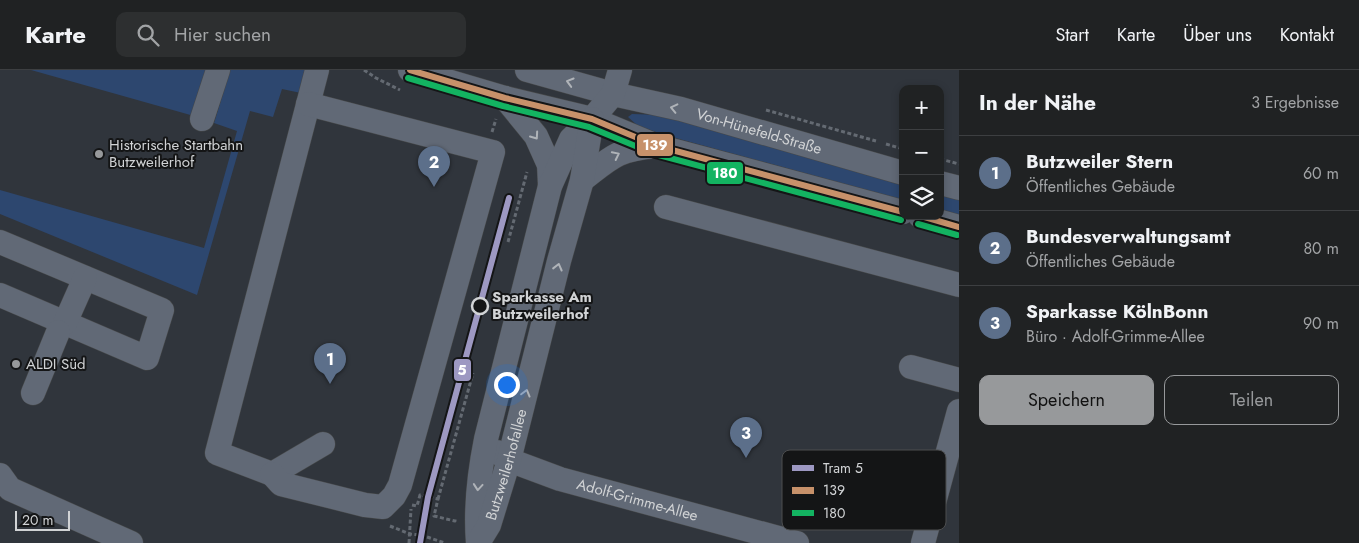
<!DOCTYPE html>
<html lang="de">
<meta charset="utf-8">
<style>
body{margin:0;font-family:Jost,sans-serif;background:#2d2f30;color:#f1f3f6}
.controls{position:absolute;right:15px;top:15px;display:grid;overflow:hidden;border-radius:10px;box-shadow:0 2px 8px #0003}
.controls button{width:45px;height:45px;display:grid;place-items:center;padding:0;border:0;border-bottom:1px solid #3d3f41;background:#202223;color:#f1f3f6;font:25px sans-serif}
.scale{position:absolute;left:15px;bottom:12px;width:55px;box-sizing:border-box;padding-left:5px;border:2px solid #d1d3d5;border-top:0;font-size:14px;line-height:18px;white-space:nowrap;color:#d1d3d5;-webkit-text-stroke:4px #141516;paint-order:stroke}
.you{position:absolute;left:506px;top:314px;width:18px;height:18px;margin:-12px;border:4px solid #fff;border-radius:50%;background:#1a73e8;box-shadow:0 0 0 8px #1a73e833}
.badge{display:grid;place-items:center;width:32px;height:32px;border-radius:50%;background:#97999b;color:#fff;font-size:16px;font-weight:700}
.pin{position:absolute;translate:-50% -41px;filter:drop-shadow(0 1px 2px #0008)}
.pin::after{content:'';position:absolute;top:26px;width:18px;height:15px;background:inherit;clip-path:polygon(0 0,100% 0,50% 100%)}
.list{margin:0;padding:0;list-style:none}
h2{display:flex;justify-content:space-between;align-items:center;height:65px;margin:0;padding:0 20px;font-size:21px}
h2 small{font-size:16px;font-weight:400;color:#a2a4a6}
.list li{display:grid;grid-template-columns:32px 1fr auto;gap:15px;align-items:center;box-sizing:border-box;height:75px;padding:0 20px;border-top:1px solid #3d3f41}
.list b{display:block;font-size:19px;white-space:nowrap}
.list p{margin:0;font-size:16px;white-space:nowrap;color:#a2a4a6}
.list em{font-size:16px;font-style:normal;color:#a2a4a6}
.actions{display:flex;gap:10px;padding:15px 20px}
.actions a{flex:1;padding:11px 0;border:1px solid #97999b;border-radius:10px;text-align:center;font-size:18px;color:#97999b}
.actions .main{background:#97999b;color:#111}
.icon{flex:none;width:28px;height:28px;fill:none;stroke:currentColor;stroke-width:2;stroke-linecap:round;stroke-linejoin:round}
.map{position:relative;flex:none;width:959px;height:473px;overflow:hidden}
header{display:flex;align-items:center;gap:30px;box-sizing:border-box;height:70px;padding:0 25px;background:#202223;border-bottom:1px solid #3d3f41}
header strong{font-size:24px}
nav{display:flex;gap:28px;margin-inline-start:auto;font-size:18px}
.search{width:350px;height:45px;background:#2d2f30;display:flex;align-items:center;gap:12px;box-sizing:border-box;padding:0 18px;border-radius:10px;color:#a2a4a6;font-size:19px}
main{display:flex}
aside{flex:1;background:#202223}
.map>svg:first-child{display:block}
</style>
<header>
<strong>Karte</strong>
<div class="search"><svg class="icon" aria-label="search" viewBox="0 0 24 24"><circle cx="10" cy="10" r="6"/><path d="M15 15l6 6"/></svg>Hier suchen</div>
<nav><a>Start</a><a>Karte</a><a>Über uns</a><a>Kontakt</a></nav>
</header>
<main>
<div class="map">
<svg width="959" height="473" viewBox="0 0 959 473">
<rect width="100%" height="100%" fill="#2b2d2f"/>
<!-- built -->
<path fill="#30353c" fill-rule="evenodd" d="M0,0H959V473H0ZM903,19H940V146H903Z"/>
<!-- green -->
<g fill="#2d476f">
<path d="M31,0H208L194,46Z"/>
<path d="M230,0H307L301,23L282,19L273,47L250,41L197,225L0,144V120L204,178L237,61L214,53Z"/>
<path d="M632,44L662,45L903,110V130L668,66L638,56L628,47Z"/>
<path d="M940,120L959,125V145L940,140Z"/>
</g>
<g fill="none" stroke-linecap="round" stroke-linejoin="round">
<defs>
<g id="minor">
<path d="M317,0L217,383L272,404L323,374"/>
<path d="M410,0L505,28L592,49L657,76L903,142"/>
<path id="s1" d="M527,0L613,24L681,39L903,103"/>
<path d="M505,28L536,66L549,95L550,116"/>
<path d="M202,49L218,0"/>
<path d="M582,110C612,87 616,80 655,76"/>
<path d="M940,113L959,118"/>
<path d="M666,137L959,215"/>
<path d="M920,146L959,157"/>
<path d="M0,172L162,240L147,288L0,225"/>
<path d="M65,253L85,208"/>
<path d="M911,297L959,310"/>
<path d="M33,323L58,262"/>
<path id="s2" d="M497,382L509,390L560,409L797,473"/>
<path d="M272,404L281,414L365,435L383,437L394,426L400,415L493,82L308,34"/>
<path d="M0,405L10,419L131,473"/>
<path d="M478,473C475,437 479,404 486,369L550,116L571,69L592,49L613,24L620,0"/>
<path id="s3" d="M478,473L489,455L509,390L559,191L582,110L592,49"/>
<path d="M923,473L959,341"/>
</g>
</defs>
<!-- minor casing -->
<use href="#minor" stroke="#464849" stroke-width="25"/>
<!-- path -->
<g stroke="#646a72" stroke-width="3" stroke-dasharray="4 2.5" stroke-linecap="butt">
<path d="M364,0L376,8L400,20"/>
<path d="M766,40L876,71"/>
<path d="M492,62L496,49"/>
<path d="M886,74L903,79"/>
<path d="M940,89L959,94"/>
<path d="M508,172L527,102"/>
<path d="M438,429L473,303"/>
<path d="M412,435L417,436L420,425L438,429L434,446L455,451V449"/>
<path d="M390,456L410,464L421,465L445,473"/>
<path d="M409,473L411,439"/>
</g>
<!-- minor -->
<use href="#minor" stroke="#616976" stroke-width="24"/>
<defs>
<g id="bus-1">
<path d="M410,0L505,28L592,49L657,76L903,142"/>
<path d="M921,146L959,157"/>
</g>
<g id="bus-2">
<path d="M408,8L503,36L589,57L655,84L901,150"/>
<path d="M918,154L957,165"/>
</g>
</defs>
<!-- bus-1 casing -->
<use href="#bus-1" stroke="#141516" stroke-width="10"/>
<!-- bus-2 casing -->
<use href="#bus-2" stroke="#141516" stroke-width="10"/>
<!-- bus-1 -->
<use href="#bus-1" stroke="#c7916a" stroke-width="6"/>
<!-- bus-2 -->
<use href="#bus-2" stroke="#13b361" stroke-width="6"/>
<defs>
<path id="tram-1" d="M420,473L428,427L509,128"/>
</defs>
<!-- tram-1 casing -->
<use href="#tram-1" stroke="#141516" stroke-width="10"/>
<!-- tram-1 -->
<use href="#tram-1" stroke="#9d98c2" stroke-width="6"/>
</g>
<!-- one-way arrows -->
<defs><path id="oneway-chevron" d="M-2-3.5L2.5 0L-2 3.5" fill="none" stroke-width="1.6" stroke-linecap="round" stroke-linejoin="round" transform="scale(1.25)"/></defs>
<g stroke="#afb3b8">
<use href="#oneway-chevron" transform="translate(570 12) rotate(-164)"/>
<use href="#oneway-chevron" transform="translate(674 38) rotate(-167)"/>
<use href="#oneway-chevron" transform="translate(535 66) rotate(55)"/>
<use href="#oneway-chevron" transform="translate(616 85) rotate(-26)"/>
<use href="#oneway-chevron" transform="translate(558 197) rotate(-76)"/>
<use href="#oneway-chevron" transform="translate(526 323) rotate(-75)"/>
<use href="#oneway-chevron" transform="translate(478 417) rotate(95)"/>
</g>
<!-- markers -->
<g fill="#97999b" stroke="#141516" stroke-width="2">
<circle cx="99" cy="84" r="5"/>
<circle cx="16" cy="294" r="5"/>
</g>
<circle fill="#141516" stroke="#d1d3d5" stroke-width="2.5" cx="480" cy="236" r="8"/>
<g text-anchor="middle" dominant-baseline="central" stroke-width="4" stroke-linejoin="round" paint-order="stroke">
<!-- street labels -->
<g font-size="15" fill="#d1d3d5" stroke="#141516">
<text stroke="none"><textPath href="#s1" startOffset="240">Von-Hünefeld-Straße</textPath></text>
<text stroke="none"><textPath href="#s3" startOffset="84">Butzweilerhofallee</textPath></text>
<text stroke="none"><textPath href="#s2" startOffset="149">Adolf-Grimme-Allee</textPath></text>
</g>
<!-- poi labels -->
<g font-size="15" fill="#d1d3d5" stroke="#141516" text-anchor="start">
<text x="109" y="75">Historische Startbahn<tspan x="109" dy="17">Butzweilerhof</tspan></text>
<text x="26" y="294">ALDI Süd</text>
</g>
<!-- stop labels -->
<g font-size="15" font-weight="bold" fill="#d1d3d5" stroke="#141516" text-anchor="start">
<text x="492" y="227">Sparkasse Am<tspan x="492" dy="17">Butzweilerhof</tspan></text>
</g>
</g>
<!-- legend -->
<rect x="782" y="380" width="164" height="80" rx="8" fill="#141516" stroke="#4d4e4f" stroke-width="1"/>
<rect x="792" y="395" width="22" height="6" fill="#9d98c2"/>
<rect x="792" y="417" width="22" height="7" fill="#c7916a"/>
<rect x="792" y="440" width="22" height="6" fill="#13b361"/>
<g font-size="14" fill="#d1d3d5">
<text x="823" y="403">Tram 5</text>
<text x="823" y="425">139</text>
<text x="823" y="448">180</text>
</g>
<g stroke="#141516" stroke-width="2">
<rect x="636" y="63" width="38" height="24" rx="5" fill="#c7916a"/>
<rect x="706" y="91" width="38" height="24" rx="5" fill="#13b361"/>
<rect x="453" y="288" width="19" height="24" rx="5" fill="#9d98c2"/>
</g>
<g font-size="14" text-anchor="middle" font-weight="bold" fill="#fff">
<text x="655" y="80">139</text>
<text x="725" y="108">180</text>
<text x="462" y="305">5</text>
</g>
</svg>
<div class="controls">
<button>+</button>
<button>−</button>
<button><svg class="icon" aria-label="layers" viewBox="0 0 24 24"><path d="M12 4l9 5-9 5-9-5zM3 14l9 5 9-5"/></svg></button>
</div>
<div class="scale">20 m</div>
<div class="you"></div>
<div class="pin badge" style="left:330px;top:314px;background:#5c6f8a">1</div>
<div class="pin badge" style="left:434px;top:117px;background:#5c6f8a">2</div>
<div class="pin badge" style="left:746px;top:388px;background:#5c6f8a">3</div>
</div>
<aside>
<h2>In der Nähe<small>3 Ergebnisse</small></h2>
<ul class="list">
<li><span class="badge" style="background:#5c6f8a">1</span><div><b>Butzweiler Stern</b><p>Öffentliches Gebäude</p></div><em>60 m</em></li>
<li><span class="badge" style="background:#5c6f8a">2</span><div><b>Bundesverwaltungsamt</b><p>Öffentliches Gebäude</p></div><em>80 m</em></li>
<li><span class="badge" style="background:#5c6f8a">3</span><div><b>Sparkasse KölnBonn</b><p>Büro · Adolf-Grimme-Allee</p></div><em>90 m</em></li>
</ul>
<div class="actions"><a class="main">Speichern</a><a>Teilen</a></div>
</aside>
</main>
